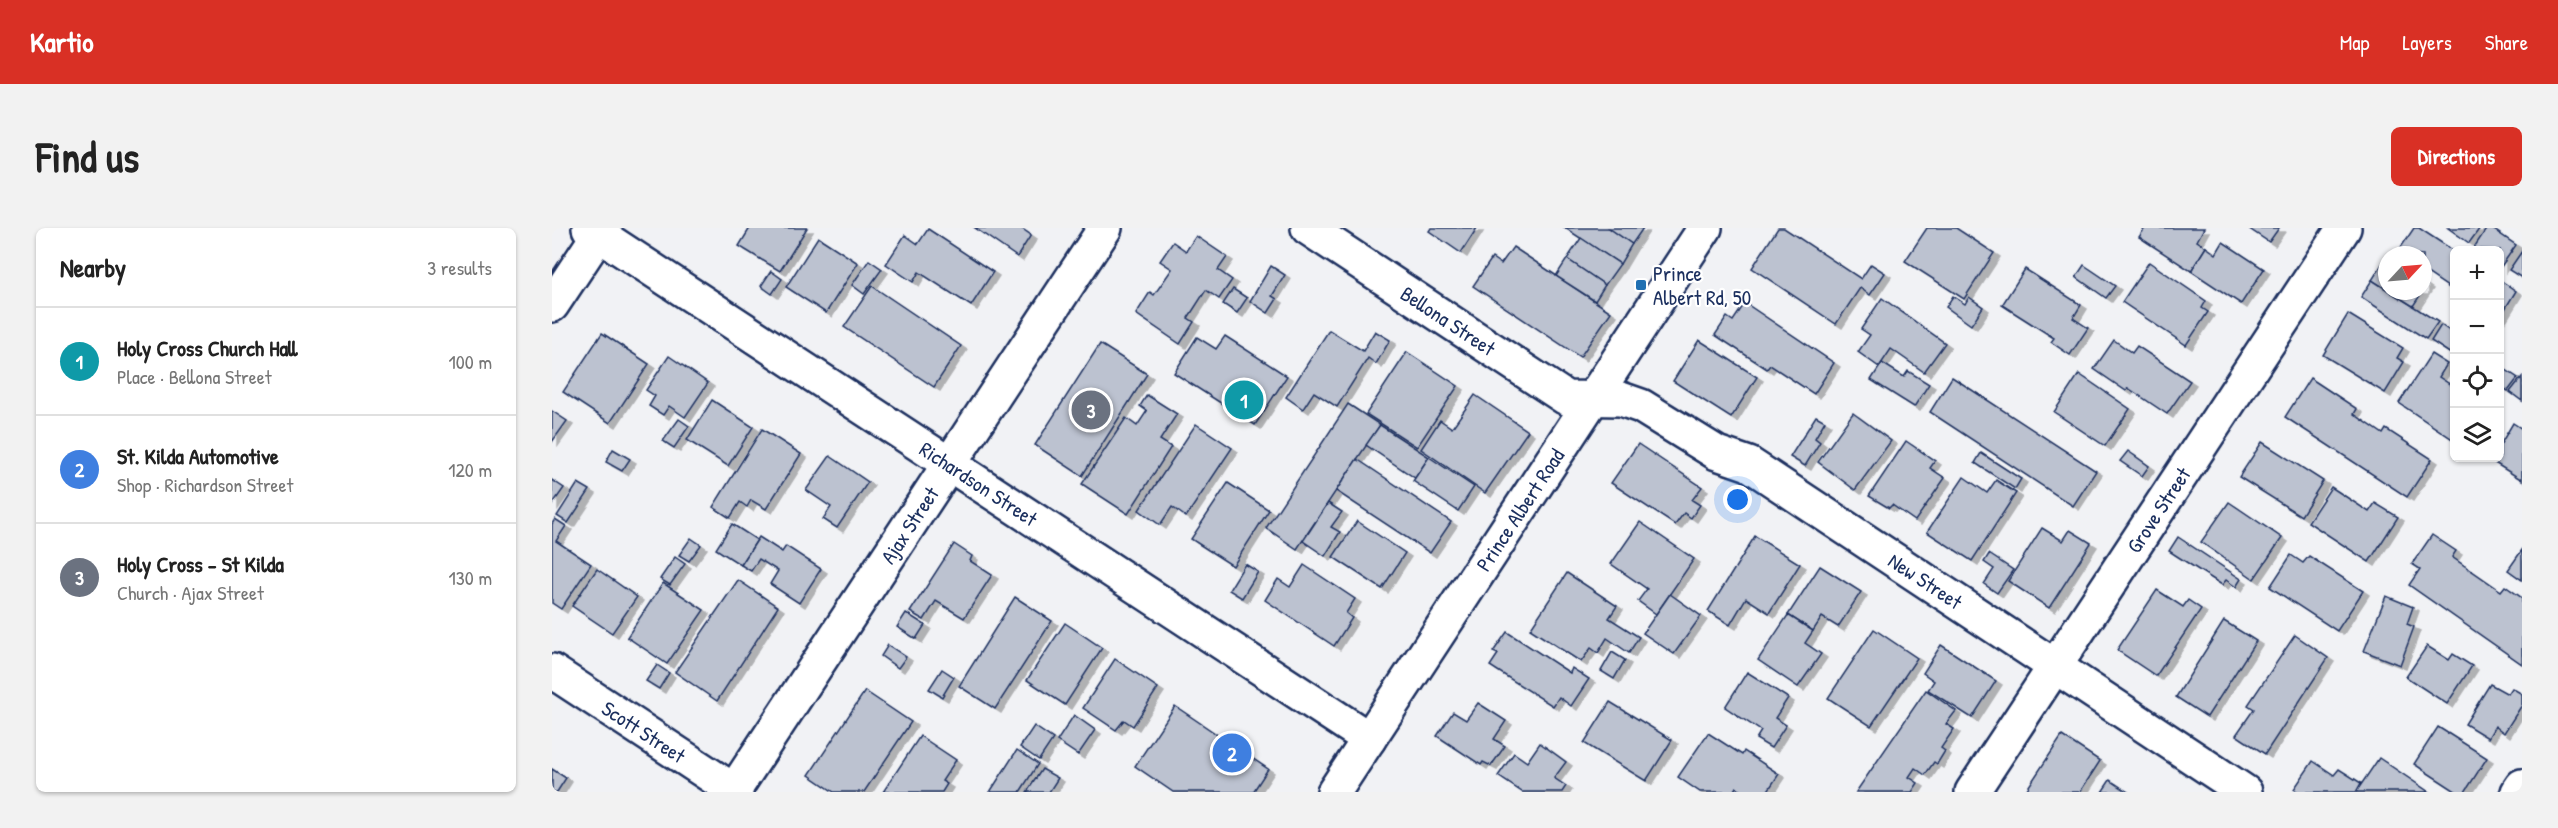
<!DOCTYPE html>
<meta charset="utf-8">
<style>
body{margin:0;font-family:"Patrick Hand",sans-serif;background:#f2f2f2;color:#222}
.controls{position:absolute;right:18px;top:18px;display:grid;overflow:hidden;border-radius:9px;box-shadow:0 2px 4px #0004}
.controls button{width:54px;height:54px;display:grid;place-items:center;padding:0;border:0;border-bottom:2px solid #e0e0e0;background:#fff;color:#222;font:30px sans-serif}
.compass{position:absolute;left:1826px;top:18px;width:54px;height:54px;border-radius:50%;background:#fff;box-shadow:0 2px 4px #0004;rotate:64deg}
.you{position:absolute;left:1186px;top:272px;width:21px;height:21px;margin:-15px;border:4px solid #fff;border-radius:50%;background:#1a73e8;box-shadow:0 0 0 9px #1a73e833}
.badge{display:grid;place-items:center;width:39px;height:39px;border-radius:50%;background:#d93025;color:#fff;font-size:20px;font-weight:700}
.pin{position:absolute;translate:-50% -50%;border:3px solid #fff;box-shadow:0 2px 6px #0006}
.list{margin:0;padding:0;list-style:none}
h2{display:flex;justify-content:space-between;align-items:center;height:78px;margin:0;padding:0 24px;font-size:26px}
h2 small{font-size:20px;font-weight:400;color:#767676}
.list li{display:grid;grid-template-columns:39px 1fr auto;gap:18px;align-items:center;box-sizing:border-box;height:108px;padding:0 24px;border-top:2px solid #e0e0e0}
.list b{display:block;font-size:22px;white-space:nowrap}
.list p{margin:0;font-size:20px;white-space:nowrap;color:#767676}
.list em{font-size:20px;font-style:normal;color:#767676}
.icon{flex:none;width:33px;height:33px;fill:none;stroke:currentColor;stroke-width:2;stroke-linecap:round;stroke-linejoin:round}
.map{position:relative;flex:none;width:1970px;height:564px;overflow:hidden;border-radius:9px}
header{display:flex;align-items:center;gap:36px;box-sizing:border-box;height:84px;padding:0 30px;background:#d93025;color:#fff}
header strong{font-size:28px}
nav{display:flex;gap:33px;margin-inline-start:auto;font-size:21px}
.intro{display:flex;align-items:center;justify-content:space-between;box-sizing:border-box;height:144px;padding:0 36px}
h1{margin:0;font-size:42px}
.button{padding:15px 27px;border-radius:9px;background:#d93025;color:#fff;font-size:21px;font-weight:700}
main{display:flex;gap:36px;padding:0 36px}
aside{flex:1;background:#fff;border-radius:9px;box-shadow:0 2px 4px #0004}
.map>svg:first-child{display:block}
</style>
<header>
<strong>Kartio</strong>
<nav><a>Map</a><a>Layers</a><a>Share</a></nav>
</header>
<div class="intro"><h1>Find us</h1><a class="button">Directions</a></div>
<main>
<aside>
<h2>Nearby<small>3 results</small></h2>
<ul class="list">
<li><span class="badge" style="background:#0f9aa8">1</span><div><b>Holy Cross Church Hall</b><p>Place · Bellona Street</p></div><em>100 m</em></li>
<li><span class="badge" style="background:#3f7fe0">2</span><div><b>St. Kilda Automotive</b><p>Shop · Richardson Street</p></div><em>120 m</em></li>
<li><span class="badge" style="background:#6b7280">3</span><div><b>Holy Cross - St Kilda</b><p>Church · Ajax Street</p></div><em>130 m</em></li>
</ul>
</aside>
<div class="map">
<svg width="1970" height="564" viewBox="0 0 1970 564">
<defs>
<filter id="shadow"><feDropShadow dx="6" dy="4" stdDeviation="0" flood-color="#0004"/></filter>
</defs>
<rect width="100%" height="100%" fill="#f1f2f5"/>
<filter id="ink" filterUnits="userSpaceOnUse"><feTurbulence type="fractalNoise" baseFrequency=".0167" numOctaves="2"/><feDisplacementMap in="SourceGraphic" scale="12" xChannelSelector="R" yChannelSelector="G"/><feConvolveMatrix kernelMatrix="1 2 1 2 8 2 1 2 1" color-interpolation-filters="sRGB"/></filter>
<g filter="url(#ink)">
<!-- building -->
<g fill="#bcc2d0" stroke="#1b2f5e" stroke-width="1.5" filter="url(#shadow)">
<path d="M198,0H255L228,43L187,18Z"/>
<path d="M423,0H469L479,7L465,29Z"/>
<path d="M879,0H925L909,25L877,3Z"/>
<path d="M1013,0H1057L1080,16L1068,36Z"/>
<path d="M1057,0H1091L1080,16Z"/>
<path d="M1226,0H1232L1309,51L1319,36L1333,45L1318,67L1308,60L1284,96L1200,40Z"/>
<path d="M1375,0H1404L1442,25L1412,71L1353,33Z"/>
<path d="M1593,0H1652L1645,13L1654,19L1639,43L1587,9Z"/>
<path d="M1696,0H1727L1717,14Z"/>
<path d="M1862,0H1867L1902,23V63L1871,42V27L1845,25Z"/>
<path d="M1896,0H1928L1917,15Z"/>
<path d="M1935,0H1939L1964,17L1948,40V22L1921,21Z"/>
<path d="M376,1L441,44L419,78L367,44L361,54L334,36L353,7L366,16Z"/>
<path d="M644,8L675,29L666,42L680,52L667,71L654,62L636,90L642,94L628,116L584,86L598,64L602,67L620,41L608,33L621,14L634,23Z"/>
<path d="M266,9L306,35L274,85L234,59Z"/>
<path d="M1029,10L1068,36L1053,57L1015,31Z"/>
<path d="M1671,14L1712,41L1689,76L1639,43L1654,19L1664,26Z"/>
<path d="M961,19L1059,84L1028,129L921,58L940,30L949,36Z"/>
<path d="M1970,23V50L1957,42Z"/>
<path d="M1834,30L1835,31V62L1820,52Z"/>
<path d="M1015,31L1053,57L1043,73L1004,48Z"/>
<path d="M317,32L330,41L312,66L300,57Z"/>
<path d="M1597,34L1654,73L1650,80L1656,84L1634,117L1570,74Z"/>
<path d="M1532,37L1563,58L1554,70L1524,49Z"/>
<path d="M719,38L733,47L720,68L725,71L716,85L698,73Z"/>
<path d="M1473,41L1529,77L1521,90L1536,100L1518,127L1499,114L1502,110L1450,77Z"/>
<path d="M219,43L230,51L220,66L209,58Z"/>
<path d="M1820,52L1886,94L1874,111L1809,69Z"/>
<path d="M1948,52L1964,63L1948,89Z"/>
<path d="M1871,54L1875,57L1861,78L1837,63H1871Z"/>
<path d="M320,58L409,118L382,159L292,99Z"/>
<path d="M681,61L695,70L685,85L671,76Z"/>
<path d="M1401,68L1413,76L1417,69L1431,79L1419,97L1394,79Z"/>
<path d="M1330,70L1393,115L1372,144L1339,121L1327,139L1306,124L1318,107L1309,101Z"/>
<path d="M1193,75L1282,135L1262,166L1218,137L1215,141L1163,107L1175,89L1181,93Z"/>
<path d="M1796,86L1851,120L1845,130L1852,134L1833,165L1771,127Z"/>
<path d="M1889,97L1902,106V128L1879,113Z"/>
<path d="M777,102L811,123L823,103L838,112L824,136L816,130L785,179L762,164L751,181L734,169Z"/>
<path d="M50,105L97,136L58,195L11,164Z"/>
<path d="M673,108L735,148L703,197L622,145L645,109L664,121Z"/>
<path d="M1147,112L1205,149L1179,190L1121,153Z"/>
<path d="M1562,112L1580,125L1585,118L1638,153L1615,186L1576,160L1574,163L1542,141Z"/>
<path d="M548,116L595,146L530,248L483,217Z"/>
<path d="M855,124L906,158L865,219L814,186Z"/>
<path d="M1879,126L1895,136L1887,149L1902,159V212L1847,175Z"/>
<path d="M117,128L156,155L133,189L117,178L111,187L97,178L103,168L94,162Z"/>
<path d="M1330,135L1352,149L1356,143L1377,156L1362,179L1319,152Z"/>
<path d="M1948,138L1966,150L1956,163L1948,158Z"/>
<path d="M1527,146L1578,181L1553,218L1502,184Z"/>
<path d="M1400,149L1544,243L1521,278L1378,184Z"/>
<path d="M1970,149V173L1958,164Z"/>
<path d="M1758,150L1805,181L1802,186L1831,206L1834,201L1880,231L1855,269L1733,189Z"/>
<path d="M595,167L625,186L608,212L619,219L576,286L530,256L574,190L585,198L595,183L588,178Z"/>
<path d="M923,167L976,203L933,265L869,221L888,192L900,200Z"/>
<path d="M160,172L201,199L176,238L135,212Z"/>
<path d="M796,176L828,197L745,321L714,300Z"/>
<path d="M0,183L15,193L0,214Z"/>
<path d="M1301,185L1339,213L1303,262L1266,234Z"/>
<path d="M1264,188L1273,193L1263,210L1268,214L1253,238L1238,229Z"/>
<path d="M127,191L137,198L122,220L111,213Z"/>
<path d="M1961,195L1970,201V252L1938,232L1940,230H1948V217Z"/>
<path d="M644,196L680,220L634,289L620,279L608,297L587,282Z"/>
<path d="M828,197L877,229L863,250L814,217Z"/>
<path d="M210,201L249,226L214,281L199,272L195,279L188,274L178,290L161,279Z"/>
<path d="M1354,213L1383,233L1378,240L1393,250L1363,293L1340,277L1337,280L1317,268Z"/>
<path d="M1710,214L1771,253L1749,288L1687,249Z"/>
<path d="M1086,216L1150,259L1140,272L1148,277L1139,290L1132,285L1123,297L1059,255Z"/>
<path d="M61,221L78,231L70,243L54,234Z"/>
<path d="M1576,223L1597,238L1590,248L1568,233Z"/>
<path d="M1429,225L1469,251L1463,261L1423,235Z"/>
<path d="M278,228L316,254L285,300L271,291L279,279L254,262Z"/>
<path d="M877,229L922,259L906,283L861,253Z"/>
<path d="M805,231L899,294L878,325L784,263Z"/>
<path d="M1412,249L1435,265L1444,252L1464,265L1420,333L1375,304Z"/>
<path d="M0,252L12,260L0,277Z"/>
<path d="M26,255L38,262L16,295L5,288Z"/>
<path d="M676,255L717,282L681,338L639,311Z"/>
<path d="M1779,259L1817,284L1823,275L1846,289L1817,334L1756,294Z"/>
<path d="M1677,274L1730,310L1702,351L1649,314Z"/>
<path d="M776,275L790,284L779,299L788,304L773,328L751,313Z"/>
<path d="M3,291L14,298L4,313L39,336L9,381L0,375V296Z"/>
<path d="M805,293L853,325L830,361L781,329Z"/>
<path d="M1088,294L1142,331L1104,386L1086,373L1095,361L1059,336Z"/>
<path d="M180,296L205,312L189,337L164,321Z"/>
<path d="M1490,300L1511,313L1518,302L1539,315L1497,380L1456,353Z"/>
<path d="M1880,307L1904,323L1900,329L1949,363L1953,358L1970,370V436L1857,357L1868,341L1860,336Z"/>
<path d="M1203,308L1248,336L1217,385L1194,370L1178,397L1156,383Z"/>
<path d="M207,309L230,324L234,318L269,341L247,375L218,356L226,343L207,331L199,343L189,337Z"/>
<path d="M1626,309L1689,351L1684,359L1674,352L1670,357L1617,323Z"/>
<path d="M139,310L149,317L137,333L127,327Z"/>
<path d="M402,316L420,328L418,333L440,347L412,390L384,373L372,392L358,384Z"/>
<path d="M1970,322V352L1956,342Z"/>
<path d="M1437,326L1461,342L1445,365L1432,356L1442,341L1432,334Z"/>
<path d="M1739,327L1751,335L1757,328L1811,363L1785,403L1718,359Z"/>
<path d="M123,329L133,336L118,357L108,351Z"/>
<path d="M693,336L706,344L690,370L677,362Z"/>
<path d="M752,337L803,371L794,385L800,390L782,418L713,372L726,351L738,359Z"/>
<path d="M1268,338L1309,364L1286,399L1270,389L1261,403L1236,387Z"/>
<path d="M45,341L85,369L60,405L20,378Z"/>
<path d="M1015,345L1065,378L1057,390L1087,409L1077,425L1055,410L1046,425L1039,420L1029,434L978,401Z"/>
<path d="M186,352L226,379L165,473L123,444Z"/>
<path d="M111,355L152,382L115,436L75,409Z"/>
<path d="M1605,362L1631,379L1636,372L1649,381L1604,448L1565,422Z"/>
<path d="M1118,366L1149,388L1122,426L1091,405Z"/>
<path d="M1834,368L1861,379L1855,396L1862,399L1848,437L1812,423Z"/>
<path d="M463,369L500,393L443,481L407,458Z"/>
<path d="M354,385L373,397L364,411L345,399Z"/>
<path d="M1236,387L1261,403L1253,415L1269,426L1246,459L1206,432Z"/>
<path d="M1672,393L1704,413L1655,489L1624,469Z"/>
<path d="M513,395L550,420L513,477L475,452Z"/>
<path d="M1322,401L1365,430L1319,498L1276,470Z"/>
<path d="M955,404L1018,445L1020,440L1037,451L1019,478L1007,469L1001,478L938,438L946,426L941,424Z"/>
<path d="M1743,407L1776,430L1713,526L1684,507L1702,481L1696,477Z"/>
<path d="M336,417L354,429L346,440L329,428Z"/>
<path d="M1389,417L1444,453L1420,490L1376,462L1382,453L1371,445Z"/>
<path d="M1875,418L1897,432L1901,426L1920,438L1895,476L1854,449Z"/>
<path d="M1060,424L1073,432L1062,451L1049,443Z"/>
<path d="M563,431L606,460L581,498L572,492L564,502L531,480Z"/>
<path d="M105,437L117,445L107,461L94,453Z"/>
<path d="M390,441L402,449L390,469L377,461Z"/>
<path d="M1195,444L1236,470L1223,490L1234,497L1219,520L1204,511L1209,503L1173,479Z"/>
<path d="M1938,456L1956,466L1960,460L1970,466V477L1952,505L1943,498L1936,510L1913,496Z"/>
<path d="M1374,462L1404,483L1394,496L1402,501L1389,520L1393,523L1385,536L1382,534L1373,547L1363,540L1357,549L1366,555L1360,564H1304Z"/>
<path d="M313,463L359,494L312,564H282L257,547Z"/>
<path d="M1058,474L1120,512L1094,553L1032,515Z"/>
<path d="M926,475L954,493L942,511L953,518L939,538L931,534L929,537L885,508L901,484L914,492Z"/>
<path d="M623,478L716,541L701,564H621L583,538Z"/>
<path d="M522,487L543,502L526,527L505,513Z"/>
<path d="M482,498L501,511L487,532L468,519Z"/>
<path d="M1886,499L1935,530L1913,564H1905L1862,536Z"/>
<path d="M1156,505L1190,527L1192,523L1227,546L1215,564H1190L1184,559L1181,564H1148L1126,549Z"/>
<path d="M368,508L404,532L390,553L395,556L390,564H331Z"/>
<path d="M1510,508L1548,533L1528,564H1473Z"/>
<path d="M988,515L1014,534L1002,550L1014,558L1010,564H970L946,548L962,525L975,534Z"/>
<path d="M465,522L486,536L468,564H438Z"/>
<path d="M1827,530L1877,564H1804Z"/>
<path d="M1761,533L1782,547L1787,541L1809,555L1804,564H1746L1742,561Z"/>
<path d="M0,541L14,550L5,564H0Z"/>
<path d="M490,541L506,550L497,564H475Z"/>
<path d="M1558,552L1576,564H1550Z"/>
</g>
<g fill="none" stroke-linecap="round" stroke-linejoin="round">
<defs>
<g id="street">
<path id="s1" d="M756,0L1014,170L1069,171L1089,178L1165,225L1197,236L1693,564"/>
<path d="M0,77L51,0"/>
<path id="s2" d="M0,443L184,564"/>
<path id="s3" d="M181,564L553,0"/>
<path id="s4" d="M1420,564L1792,0"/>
<path d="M1966,564L1970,558"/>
</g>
<g id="secondary">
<path id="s5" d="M37,0L817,511"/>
<path id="s6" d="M782,564L1153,0"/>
</g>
</defs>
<!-- street casing -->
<use href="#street" stroke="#1b2f5e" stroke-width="38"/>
<!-- secondary casing -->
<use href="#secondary" stroke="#1b2f5e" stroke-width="38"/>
<!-- street -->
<use href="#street" stroke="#fff" stroke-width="33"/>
<!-- secondary -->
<use href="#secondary" stroke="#fff" stroke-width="33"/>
</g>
</g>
<!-- markers -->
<rect fill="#1f6fb2" stroke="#fff" stroke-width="2" x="1083" y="51" width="12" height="12" rx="3"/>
<g text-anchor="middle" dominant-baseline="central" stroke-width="4.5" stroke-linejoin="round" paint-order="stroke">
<!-- poi labels -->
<g font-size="21" fill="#1b2f5e" stroke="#fff" text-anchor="start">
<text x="1101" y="45">Prince<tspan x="1101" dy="24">Albert Rd, 50</tspan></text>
</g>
<!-- street labels -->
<g font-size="21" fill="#1b2f5e" stroke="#fff">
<text stroke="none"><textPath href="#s1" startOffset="168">Bellona Street</textPath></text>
<text stroke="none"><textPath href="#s5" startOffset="466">Richardson Street</textPath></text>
<text stroke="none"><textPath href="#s6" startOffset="338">Prince Albert Road</textPath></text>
<text stroke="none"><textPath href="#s4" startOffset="338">Grove Street</textPath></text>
<text stroke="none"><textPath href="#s3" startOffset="320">Ajax Street</textPath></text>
<text stroke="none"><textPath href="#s1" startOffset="720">New Street</textPath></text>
<text stroke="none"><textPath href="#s2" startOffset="110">Scott Street</textPath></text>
</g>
</g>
</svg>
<div class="controls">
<button>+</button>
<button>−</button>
<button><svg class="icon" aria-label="locate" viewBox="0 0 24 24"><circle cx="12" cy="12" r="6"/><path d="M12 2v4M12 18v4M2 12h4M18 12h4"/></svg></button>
<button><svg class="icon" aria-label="layers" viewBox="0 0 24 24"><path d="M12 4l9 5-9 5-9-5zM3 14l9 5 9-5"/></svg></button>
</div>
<svg class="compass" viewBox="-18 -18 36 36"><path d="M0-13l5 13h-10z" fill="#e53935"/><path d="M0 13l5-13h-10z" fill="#767676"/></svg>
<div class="you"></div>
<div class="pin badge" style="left:692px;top:172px;background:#0f9aa8">1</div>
<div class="pin badge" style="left:680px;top:525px;background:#3f7fe0">2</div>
<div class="pin badge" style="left:539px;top:182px;background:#6b7280">3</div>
</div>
</main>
